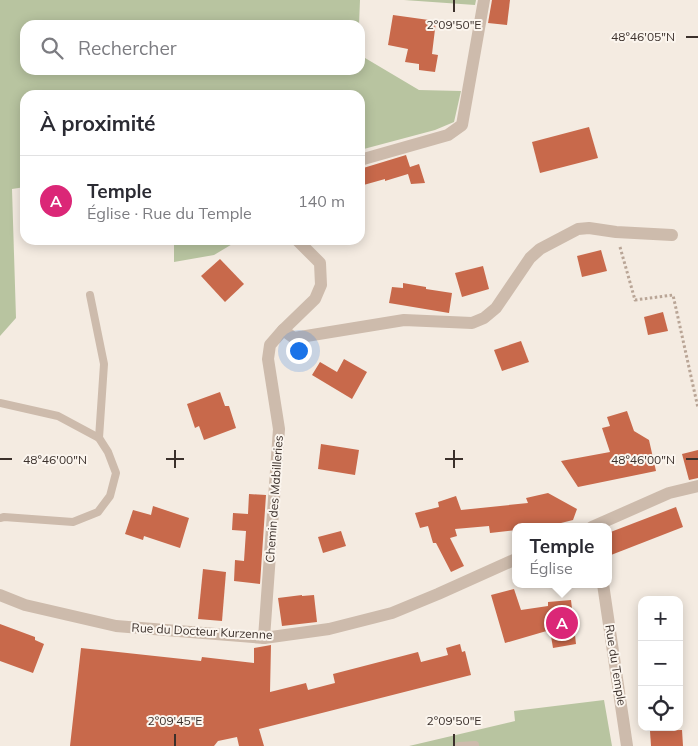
<!DOCTYPE html>
<html lang="fr">
<meta charset="utf-8">
<style>
body{margin:0;font-family:Mulish,sans-serif;background:#f2f2f3;color:#2b2b33}
.controls{position:absolute;right:15px;bottom:15px;display:grid;overflow:hidden;border-radius:10px;box-shadow:0 2px 12px #0003}
.controls button{width:45px;height:45px;display:grid;place-items:center;padding:0;border:0;border-bottom:1px solid #e1e1e2;background:#fff;color:#2b2b33;font:25px sans-serif}
.you{position:absolute;left:298px;top:350px;width:18px;height:18px;margin:-12px;border:4px solid #fff;border-radius:50%;background:#1a73e8;box-shadow:0 0 0 8px #1a73e833}
.badge{display:grid;place-items:center;width:32px;height:32px;border-radius:50%;background:#db2777;color:#fff;font-size:16px;font-weight:700}
.pin{position:absolute;translate:-50% -50%;border:2px solid #fff;box-shadow:0 1px 5px #0006}
.popup{position:absolute;left:512px;top:523px;width:100px;height:65px;box-sizing:border-box;display:grid;place-content:center;border-radius:10px;background:#fff;filter:drop-shadow(0 1px 4px #0005);font-size:16px;white-space:nowrap;color:#7c7c81}
.popup b{font-size:19px;color:#2b2b33}
.popup::after{content:'';position:absolute;left:50%;top:100%;margin-left:-10px;border:10px solid transparent;border-top-color:#fff}
.list{margin:0;padding:0;list-style:none}
h2{display:flex;justify-content:space-between;align-items:center;height:65px;margin:0;padding:0 20px;font-size:21px}
h2 small{font-size:16px;font-weight:400;color:#7c7c81}
.list li{display:grid;grid-template-columns:32px 1fr auto;gap:15px;align-items:center;box-sizing:border-box;height:90px;padding:0 20px;border-top:1px solid #e1e1e2}
.list b{display:block;font-size:19px;white-space:nowrap}
.list p{margin:0;font-size:16px;white-space:nowrap;color:#7c7c81}
.list em{font-size:16px;font-style:normal;color:#7c7c81}
.icon{flex:none;width:28px;height:28px;fill:none;stroke:currentColor;stroke-width:2;stroke-linecap:round;stroke-linejoin:round}
.map{position:relative;flex:none;width:698px;height:746px;overflow:hidden}
.search{position:absolute;background:#fff;box-shadow:0 2px 12px #0003;left:20px;top:20px;width:345px;height:55px;display:flex;align-items:center;gap:12px;box-sizing:border-box;padding:0 18px;border-radius:15px;color:#7c7c81;font-size:19px}
.panel{position:absolute;background:#fff;box-shadow:0 2px 12px #0003;left:20px;top:90px;width:345px;height:155px;border-radius:15px}
.map>svg:first-child{display:block}
</style>
<div class="map">
<svg width="698" height="746" viewBox="0 0 698 746">
<rect width="100%" height="100%" fill="#f4ebe1"/>
<!-- green -->
<g fill="#b8c4a0">
<path d="M0,0H360L359,25H25V70H360V55L419,90L461,91L454,122L435,130L360,150V95H25V187L12,189L16,318L0,336Z"/>
<path d="M404,0H476L475,5Z"/>
<path d="M174,240H239L214,255L174,262Z"/>
<path d="M604,700L612,746H409L515,721L514,711Z"/>
</g>
<!-- building -->
<g fill="#c8694b">
<path d="M492,0H510L507,25L488,23Z"/>
<path d="M393,15L436,21L432,54L438,55L435,72L419,70V64L405,62L408,49L388,45Z"/>
<path d="M589,127L598,158L540,173L532,142Z"/>
<path d="M406,155L410,167L419,164L425,183L411,184L408,174L385,181V179L360,186V169Z"/>
<path d="M601,250L607,271L582,277L577,256Z"/>
<path d="M220,259L244,284L225,302L201,276Z"/>
<path d="M483,266L489,289L462,297L455,273Z"/>
<path d="M403,283L426,287V289L452,293L449,313L389,303L392,287L403,288Z"/>
<path d="M663,312L668,331L648,335L644,317Z"/>
<path d="M521,341L529,362L502,371L494,350Z"/>
<path d="M344,359L367,372L352,399L312,375L320,362L337,372Z"/>
<path d="M220,392L225,406H229L236,428L204,440L199,426L195,428L187,404Z"/>
<path d="M627,411L634,431L649,440L656,471L578,487L561,461L610,452L602,428L610,426L607,417Z"/>
<path d="M321,444L359,450L355,475L318,469Z"/>
<path d="M698,450V478L689,480L682,454Z"/>
<path d="M548,493L577,509L573,520L545,527H516V530L490,533L489,526L455,529L457,536L450,538L464,566L451,572L436,543H433L428,526L420,528L415,513L439,507L438,502L456,496L461,510L528,503L526,498Z"/>
<path d="M249,494L266,495L260,584L234,581L235,560L244,561L246,531L232,530L233,513L248,514Z"/>
<path d="M153,506L189,518L180,548L144,536L143,540L125,534L133,510L151,515Z"/>
<path d="M676,507L683,527L611,555L608,533Z"/>
<path d="M341,531L346,546L323,553L318,537Z"/>
<path d="M203,569L226,572L222,621L198,619Z"/>
<path d="M514,589L521,610L548,606V602L571,600L576,644L553,648L550,630L505,643L491,595Z"/>
<path d="M302,595V596L314,595L317,622L282,626L278,598Z"/>
<path d="M0,624L35,637V640L44,644L33,673L0,661Z"/>
<path d="M460,644L462,652L465,651L471,675L259,729L264,746H239L237,737L218,741L214,746H70L81,648L201,661L202,657L254,663V648L271,645L270,692L306,683L308,690L335,683L333,674L418,652L421,662L448,655L446,648Z"/>
<path d="M682,730L683,746H651L650,731Z"/>
</g>
<g fill="none" stroke-linecap="round" stroke-linejoin="round">
<!-- path -->
<path stroke="#b9a596" stroke-width="3" stroke-dasharray="2.5 2.5" stroke-linecap="butt" d="M620,247L635,300L673,295L698,408"/>
<!-- lane -->
<g stroke="#cdbbac" stroke-width="8">
<path d="M0,403L58,416L99,438"/>
<path d="M0,518L4,517L73,522L98,512L110,496L116,473L108,452L99,438L104,364L90,295"/>
<path d="M459,746L475,745V746"/>
</g>
<!-- street -->
<g stroke="#cdbbac" stroke-width="12">
<path d="M360,160L448,135L462,125L484,0"/>
<path d="M283,330L294,338L404,320L472,323L484,318L496,308L530,258L540,249L578,229L589,228L616,232L672,235"/>
<path d="M592,527L669,493L698,486"/>
<path d="M603,584L627,746"/>
<path d="M0,595L25,605L116,626L264,638L329,629L392,613L438,594L516,559"/>
<path d="M264,638L279,429L268,359L270,345L283,330L315,299L321,285L320,263L297,240"/>
</g>
</g>
<!-- ticks -->
<path fill="none" stroke="#3b302b" stroke-width="2" d="M454,0V12M686,37H698M175,450V468M454,450V468M0,459H12M166,459H184M445,459H463M686,459H698M175,734V746M454,734V746"/>
<g text-anchor="middle" dominant-baseline="central" stroke-width="4" stroke-linejoin="round" paint-order="stroke">
<!-- street labels -->
<g font-size="12" fill="#3b302b" stroke="#fbf5ee">
<text transform="translate(274 499) rotate(-86)">Chemin des Mabilleries</text>
<text transform="translate(202 631) rotate(3)">Rue du Docteur Kurzenne</text>
<text transform="translate(616 665) rotate(81)">Rue du Temple</text>
</g>
</g>
<g font-size="12" text-anchor="middle" fill="#3b302b" stroke="#fbf5ee" stroke-width="4" stroke-linejoin="round" paint-order="stroke">
<text x="454" y="29">2°09'50"E</text>
<text x="643" y="41">48°46'05"N</text>
<text x="55" y="464">48°46'00"N</text>
<text x="643" y="464">48°46'00"N</text>
<text x="175" y="725">2°09'45"E</text>
<text x="454" y="725">2°09'50"E</text>
</g>
</svg>
<div class="controls">
<button>+</button>
<button>−</button>
<button><svg class="icon" aria-label="locate" viewBox="0 0 24 24"><circle cx="12" cy="12" r="6"/><path d="M12 2v4M12 18v4M2 12h4M18 12h4"/></svg></button>
</div>
<div class="you"></div>
<div class="pin badge" style="left:562px;top:623px">A</div>
<div class="popup"><b>Temple</b>Église</div>
<div class="search"><svg class="icon" aria-label="search" viewBox="0 0 24 24"><circle cx="10" cy="10" r="6"/><path d="M15 15l6 6"/></svg>Rechercher</div>
<section class="panel">
<h2>À proximité<small></small></h2>
<ul class="list">
<li><span class="badge">A</span><div><b>Temple</b><p>Église · Rue du Temple</p></div><em>140 m</em></li>
</ul>
</section>
</div>
